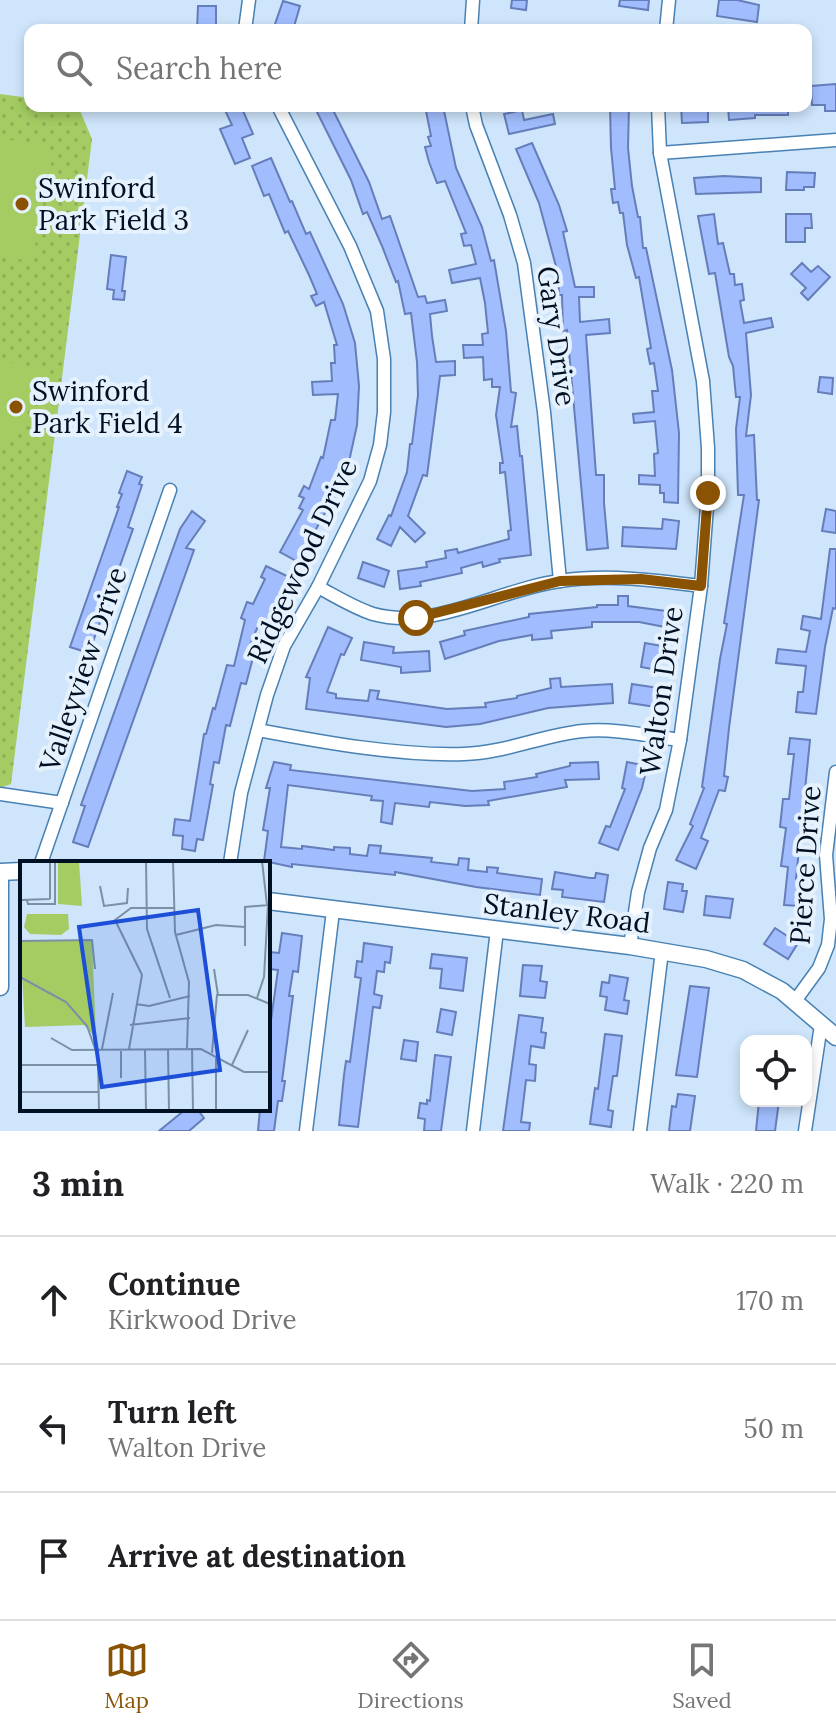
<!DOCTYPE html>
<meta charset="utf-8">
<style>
body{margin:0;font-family:Lora,serif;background:#f6f6f6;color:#202124}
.controls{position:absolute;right:24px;bottom:24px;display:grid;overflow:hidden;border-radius:16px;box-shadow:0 4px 12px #0003}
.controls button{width:72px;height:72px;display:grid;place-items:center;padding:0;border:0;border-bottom:2px solid #e0e0e0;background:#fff;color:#202124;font:40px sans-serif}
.stop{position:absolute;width:24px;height:24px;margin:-18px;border:6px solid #8a5304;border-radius:50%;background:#fff}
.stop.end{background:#8a5304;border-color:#fff;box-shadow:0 2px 8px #0008}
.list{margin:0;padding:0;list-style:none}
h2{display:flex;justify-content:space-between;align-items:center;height:104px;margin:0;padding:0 32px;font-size:34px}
h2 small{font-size:26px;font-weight:400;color:#757577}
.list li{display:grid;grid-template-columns:52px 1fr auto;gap:24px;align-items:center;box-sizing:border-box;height:128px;padding:0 32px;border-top:2px solid #e0e0e0}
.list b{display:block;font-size:30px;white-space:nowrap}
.list p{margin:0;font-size:26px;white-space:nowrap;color:#757577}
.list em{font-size:26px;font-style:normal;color:#757577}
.icon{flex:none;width:44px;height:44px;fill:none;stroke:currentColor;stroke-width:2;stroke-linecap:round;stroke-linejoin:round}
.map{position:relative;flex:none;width:836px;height:1131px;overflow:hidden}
.search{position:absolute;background:#fff;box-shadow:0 4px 12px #0003;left:24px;right:24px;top:24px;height:88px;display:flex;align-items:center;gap:20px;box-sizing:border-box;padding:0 28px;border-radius:16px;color:#757577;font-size:30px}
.sheet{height:488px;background:#fff}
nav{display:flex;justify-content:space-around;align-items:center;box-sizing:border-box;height:112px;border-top:2px solid #e0e0e0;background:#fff;font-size:22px;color:#757577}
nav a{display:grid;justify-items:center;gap:4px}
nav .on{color:#8a5304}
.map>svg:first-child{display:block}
</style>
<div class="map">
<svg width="836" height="1131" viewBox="0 0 836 1131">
<defs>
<pattern id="grass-dots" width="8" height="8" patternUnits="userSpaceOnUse" patternTransform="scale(2)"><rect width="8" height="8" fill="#a4cc63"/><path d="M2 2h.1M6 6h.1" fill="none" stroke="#8bae56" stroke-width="1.8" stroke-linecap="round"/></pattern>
</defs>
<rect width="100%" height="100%" fill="#cee5fb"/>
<!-- grass -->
<path fill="url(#grass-dots)" d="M0,94L30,98V106H78L92,139L11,784L0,788Z"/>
<!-- garden -->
<g fill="#a4cc63">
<path d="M0,139L47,144L53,153L32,262L0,255Z"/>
<path d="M0,360L42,369C37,400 24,425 0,445Z"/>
</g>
<!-- building -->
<g fill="#a1bdfd" stroke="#657eba" stroke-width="2">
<path d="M512,0H527L526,10L511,8Z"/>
<path d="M620,0H649L648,10L619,6Z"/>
<path d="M719,0H737L759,5L757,22L717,16Z"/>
<path d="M283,1L300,6L293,30L274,27Z"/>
<path d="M198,6H216V30H197Z"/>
<path d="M836,84V111H825V105H812L811,86Z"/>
<path d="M223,106H241L253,134L242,138L250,158L235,164L220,129L232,125Z"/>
<path d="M314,106H331L369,182L382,219L390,216L418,297L425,296L427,303L445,300L447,311L430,314L432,336L436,362L455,361V375L440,376L427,476L423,475L408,516L425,533L415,542L400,527L391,546L377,539L389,515L391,516L407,472L410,444H412L418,395L417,362L411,313L405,314L398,281L396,282L382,246L367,212L363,214L351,180Z"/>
<path d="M425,106H443L456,168L482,227L491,261L494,260L506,331L511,392L516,393L511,427L517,426L520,456H522L531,555L499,559L500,562L483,567L482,562L461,568L462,573L420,582L421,586L400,589L398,571L427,567L426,562L446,558L445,551L457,549L458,553L509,539L508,531L511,530L505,472L500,473V463H503L496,415L500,387H492V379L484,380L483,357L464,358L463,345H483L482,334L488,333L485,303L480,278L452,283L449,270L476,264L471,245L464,246L461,234L466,233L445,181L437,183L429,162L425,147L431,146L428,137L431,136Z"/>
<path d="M610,106H629L628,148L632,186L638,217H640L643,248H646L672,370L679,433L678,503L664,502V493H660V485L639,484V475L655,476L654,454L658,453L655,421L634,423L633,414L654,412L652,391H658L654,363L650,364L647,349L651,348L639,277L636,278L627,245L623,213H620L618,202L613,203L611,189H615L611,148Z"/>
<path d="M681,106H708V122L682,123Z"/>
<path d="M728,106H788V115H755V118L729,120Z"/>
<path d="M522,110L524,120L553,114L555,124L509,134L504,114Z"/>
<path d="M532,143L559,205L567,231L563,232L575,287H594V297H579L580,322L609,319L610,333L586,335L596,475H604V503L608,548L587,550L567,330L563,331L562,295H559L558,274L539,203L516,149Z"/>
<path d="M271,158L290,202L292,201L306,234L310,232L343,304L355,343L359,386L357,425L350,457L337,491L298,562L280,552L303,510L299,508L304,498L299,496L304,486L309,489L321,457L323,458L331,420H335L338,394L313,395L312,382L332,381L331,363H335L334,345H337L324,302L316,306L311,296L317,294L309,275L288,231L285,233L269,194L264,196L252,166Z"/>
<path d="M787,172L815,173L814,187H804V190H786Z"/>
<path d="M724,176L761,178V192L696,194L694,178Z"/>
<path d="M714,214L718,244L723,243L730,274H734L735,285L742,284L744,300L740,301L744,323L771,318L773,327L746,333L751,395L746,436L754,435L757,500H759L729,728L724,776L728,777L725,791L719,790L701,838L708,841L696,869L676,860L693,826L690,824L704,788L702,787L720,659L727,624L724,623L744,495H738L736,429L740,397H736L733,366L729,357L715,273L709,274L698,216Z"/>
<path d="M786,214H811L812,228H805V242H786Z"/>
<path d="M111,255L126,257L122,291H125L124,300L113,299L114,290L107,289Z"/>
<path d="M802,263L811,272L818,266L830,277L808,300L801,293L806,288L791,274Z"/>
<path d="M820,377L833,378L832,394L818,392Z"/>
<path d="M127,471L142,477L139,484L142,485L128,527L133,529L89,653L70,647L119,507H117L122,494L119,493Z"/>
<path d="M826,509L836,511V533L822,531Z"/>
<path d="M192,511L205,521L186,548L194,550L88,847L73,842L85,806L81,805L180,529Z"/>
<path d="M663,519L679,521L676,549L622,546L623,527L662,529Z"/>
<path d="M830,549H836V609L833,608L825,647L816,714L796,712L798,692H803L806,666L776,663L778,649L806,652L810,631L801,629L803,616L821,619Z"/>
<path d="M363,562L389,571L384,587L358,578Z"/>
<path d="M266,566L289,577L265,629L258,626L247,652L254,654L246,684L241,683L230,726L226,725L219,763L214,762L210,784L213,785L203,840L197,839L195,851L182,849L183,836L173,835L175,819L190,821L204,734H206L213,708L215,709L227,665L234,666L245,620L241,618L247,602L253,604L265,579L261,577Z"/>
<path d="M618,596H628V606L667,611L665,627L639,622H592V627L551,631L552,638L532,640V635L499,641L445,659L440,642L465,635L464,631L529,617V614L597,607V605H618Z"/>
<path d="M328,627L352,638L344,655L341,654L327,692L336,694V698L368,701L370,690L379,691L377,699L447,709L486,707L485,703L517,698V696L551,688L550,679L560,678L561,687L612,684L613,703L548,708L480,724L446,727L306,709L310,678L306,677Z"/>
<path d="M364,642L394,647L393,653L429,651L430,671L401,673V667L361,660Z"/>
<path d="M645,643L662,646L658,670L641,667Z"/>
<path d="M632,684L659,688L656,707L629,703Z"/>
<path d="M790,738L810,740L796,879L803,880L800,906L784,905L788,867L781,866L786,828L780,827L783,799H789L794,754H788Z"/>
<path d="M274,762L291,765L290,770L472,791L505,789L504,782L537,777L536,774L570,766V763L598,762L599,779L565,780L567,787L488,801L489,805L465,806L430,802L429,807L395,803L392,824L381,822L383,801L371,800L372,796L288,785L281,847L302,849V846L334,850V847L350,848V854L367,856L369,845L381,846L380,853L432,858L431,862L458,865L459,858L469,859L468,870L487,872V867L498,868L497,873L542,879L540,895L476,887L395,872V875L292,864V867L264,861L268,831L263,830L270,788H266Z"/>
<path d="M627,762L647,766L642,788L618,850L599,843L606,826L610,827L625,789L622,788Z"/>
<path d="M555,872L590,878H595L596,873L608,875L604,902L562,897L563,890L552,889Z"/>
<path d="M668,882L683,884L682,891H687L683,912L664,909Z"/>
<path d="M706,896L733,899L730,918L704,915Z"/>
<path d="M775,928L798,943L788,959L764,944Z"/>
<path d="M282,933L302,936L298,972L293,971L289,996H293L282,1081H285L282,1101H278L274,1131H258L260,1109H268V1042L278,970L269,969L270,952L279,953Z"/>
<path d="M364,943L392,947L390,963L385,962L384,972L377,971L374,994L382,996L380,1008L373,1007L358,1127L339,1125L344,1075L346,1061L350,1062L361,978L355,977L357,961L362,962Z"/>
<path d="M432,954L467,958L463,991L440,988L442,969L430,968Z"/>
<path d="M523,965L542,966L540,981L547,982L545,998L520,996Z"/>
<path d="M610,975L628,978L624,1000L629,1001L627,1014L605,1010L607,997L600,996L602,982L609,983Z"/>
<path d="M690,986L709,988L697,1077L676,1075Z"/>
<path d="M441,1009L456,1012L452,1035L437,1032Z"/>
<path d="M519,1015L543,1018L541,1032L546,1033L544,1048L531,1046L529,1064L536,1065L535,1081L526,1080L521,1122L530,1123L529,1131H503Z"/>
<path d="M605,1034L622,1036L617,1076H613L608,1110L613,1111L611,1127L590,1124L595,1088L598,1089Z"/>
<path d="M404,1040L418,1042L416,1061L401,1059Z"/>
<path d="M435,1055L451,1057L441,1131H424L425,1119L418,1118L420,1103L427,1104V1100L430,1101Z"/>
<path d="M678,1094L695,1096L690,1131H669L672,1106L676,1107Z"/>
<path d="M759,1101H779L775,1131H756Z"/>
<path d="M186,1109H197L204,1118L189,1131H159Z"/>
</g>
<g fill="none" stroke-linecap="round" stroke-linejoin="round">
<defs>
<g id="street">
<path d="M245,30L249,0"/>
<path d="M471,30L473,0"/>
<path d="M666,30L669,0"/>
<path d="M472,106L476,125L510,215L524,263L544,412L560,581"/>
<path d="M660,153L836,140"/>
<path d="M318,587C335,596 354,608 373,614C435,631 499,589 560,581C607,574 654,580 701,586"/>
<path d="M258,730C323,742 397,756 464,754C505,753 543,735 583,731C615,728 649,736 680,740"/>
<path d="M0,794L62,803"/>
<path d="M41,863L170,490"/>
<path d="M230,863L241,793L267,695L284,646L318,587L370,481L380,445L384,412V359L377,311L350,246L278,106"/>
<path d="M630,946L638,892L650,848L666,810L680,740L701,586L708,493V448L703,381L660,153L658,106"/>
<path d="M795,1001L819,968L828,945L831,919L826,855L836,772"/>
<path d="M306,1131L333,911"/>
<path d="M473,1131L497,930"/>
<path d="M640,1131L662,951"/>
<path d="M805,1131L821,1025"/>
</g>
<g id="secondary">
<path d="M0,872L22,871"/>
<path d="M0,878V987"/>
<path d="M268,901L630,946L706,959L743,970L782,991L836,1037"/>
</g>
</defs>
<!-- street casing -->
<use href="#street" stroke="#4881b2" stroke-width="15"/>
<!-- secondary casing -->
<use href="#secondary" stroke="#4881b2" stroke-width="19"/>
<!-- street -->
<use href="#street" stroke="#fff" stroke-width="12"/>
<!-- secondary -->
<use href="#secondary" stroke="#fff" stroke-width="16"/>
</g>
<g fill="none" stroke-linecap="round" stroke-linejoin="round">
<!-- route -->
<path stroke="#8a5304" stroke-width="10" d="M416,618L560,581L641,579L701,586L708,493"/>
</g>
<!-- markers -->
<g fill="#8a5304" stroke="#e5f1fc" stroke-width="3">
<circle cx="22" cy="204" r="8"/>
<circle cx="16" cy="407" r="8"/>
</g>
<g text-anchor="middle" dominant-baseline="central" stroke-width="8" stroke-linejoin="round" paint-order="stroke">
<!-- poi labels -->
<g font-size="28" fill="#001023" stroke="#e5f1fc" text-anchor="start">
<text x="38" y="188">Swinford<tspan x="38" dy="32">Park Field 3</tspan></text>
<text x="32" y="391">Swinford<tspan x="32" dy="32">Park Field 4</tspan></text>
</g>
<!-- street labels -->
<g font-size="28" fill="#001023" stroke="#e5f1fc">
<text transform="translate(557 336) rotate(82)">Gary Drive</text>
<text transform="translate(302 561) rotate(-65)">Ridgewood Drive</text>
<text transform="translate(83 669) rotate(-71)">Valleyview Drive</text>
<text transform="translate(661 691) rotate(-82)">Walton Drive</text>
<text transform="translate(805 865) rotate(-86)">Pierce Drive</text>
<text transform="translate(567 913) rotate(7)">Stanley Road</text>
</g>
</g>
<!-- overview -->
<g transform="translate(20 861)">
<rect width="250" height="250" fill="#cee5fb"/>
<path d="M72,79L76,177L64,164L5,166L0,80Z" fill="#a4cc63"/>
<path d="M38,0H59L62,45L38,43ZM7,53H48L49,68L41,74L10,73L4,66Z" fill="#a4cc63"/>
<path fill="none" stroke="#7c90a5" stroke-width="2" d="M30,0V38M126,0L127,68L150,137M153,0L155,71L169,121L167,187M242,0L247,44M80,25L84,45L107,42L108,27M35,38V0M0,39L30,38M7,39L8,43H35V38M156,74L196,64L225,66M0,80L72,79L75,108M225,85V46L249,44M194,108L198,134M0,116L46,141L67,165L78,196L79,250M237,137L244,116L248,44M116,143L129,145L170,135M110,164L170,157M31,177L52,189L181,188L224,211H250M172,187L173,250M82,188L93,132M109,188L122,114L95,59L111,47H154M125,188L126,250M148,188L149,250M192,192L197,134H228L250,143M196,195V250M0,204H79M212,204L228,169M101,217V188M0,231H79"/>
<path fill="#1d4ed8" fill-opacity="0.15" stroke="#1d4ed8" stroke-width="4" d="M178,49L200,209L82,226L59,66Z"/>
<rect width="250" height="250" fill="none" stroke="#001023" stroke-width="4"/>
</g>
</svg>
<div class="controls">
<button><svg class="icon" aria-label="locate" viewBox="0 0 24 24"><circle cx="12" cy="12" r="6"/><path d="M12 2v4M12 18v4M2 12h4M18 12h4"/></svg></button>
</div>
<div class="stop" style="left:416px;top:618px"></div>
<div class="stop end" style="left:708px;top:493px"></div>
<div class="search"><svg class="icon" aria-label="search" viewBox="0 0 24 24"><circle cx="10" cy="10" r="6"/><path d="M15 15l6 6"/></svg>Search here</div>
</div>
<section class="sheet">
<h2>3 min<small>Walk · 220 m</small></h2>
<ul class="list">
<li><svg class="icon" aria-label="ahead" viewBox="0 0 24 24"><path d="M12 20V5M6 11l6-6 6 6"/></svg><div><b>Continue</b><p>Kirkwood Drive</p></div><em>170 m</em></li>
<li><svg class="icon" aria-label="left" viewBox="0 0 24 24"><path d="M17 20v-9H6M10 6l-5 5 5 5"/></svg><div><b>Turn left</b><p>Walton Drive</p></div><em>50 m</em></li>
<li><svg class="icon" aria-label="arrive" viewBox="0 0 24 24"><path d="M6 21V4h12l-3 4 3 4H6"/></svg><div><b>Arrive at destination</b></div></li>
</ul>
</section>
<nav>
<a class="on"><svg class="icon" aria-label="map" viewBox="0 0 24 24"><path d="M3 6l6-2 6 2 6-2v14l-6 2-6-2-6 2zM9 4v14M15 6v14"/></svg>Map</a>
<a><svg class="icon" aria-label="directions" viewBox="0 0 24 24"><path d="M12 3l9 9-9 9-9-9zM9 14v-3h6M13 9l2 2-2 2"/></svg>Directions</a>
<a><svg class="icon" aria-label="saved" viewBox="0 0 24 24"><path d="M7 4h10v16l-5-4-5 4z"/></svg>Saved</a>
</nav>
